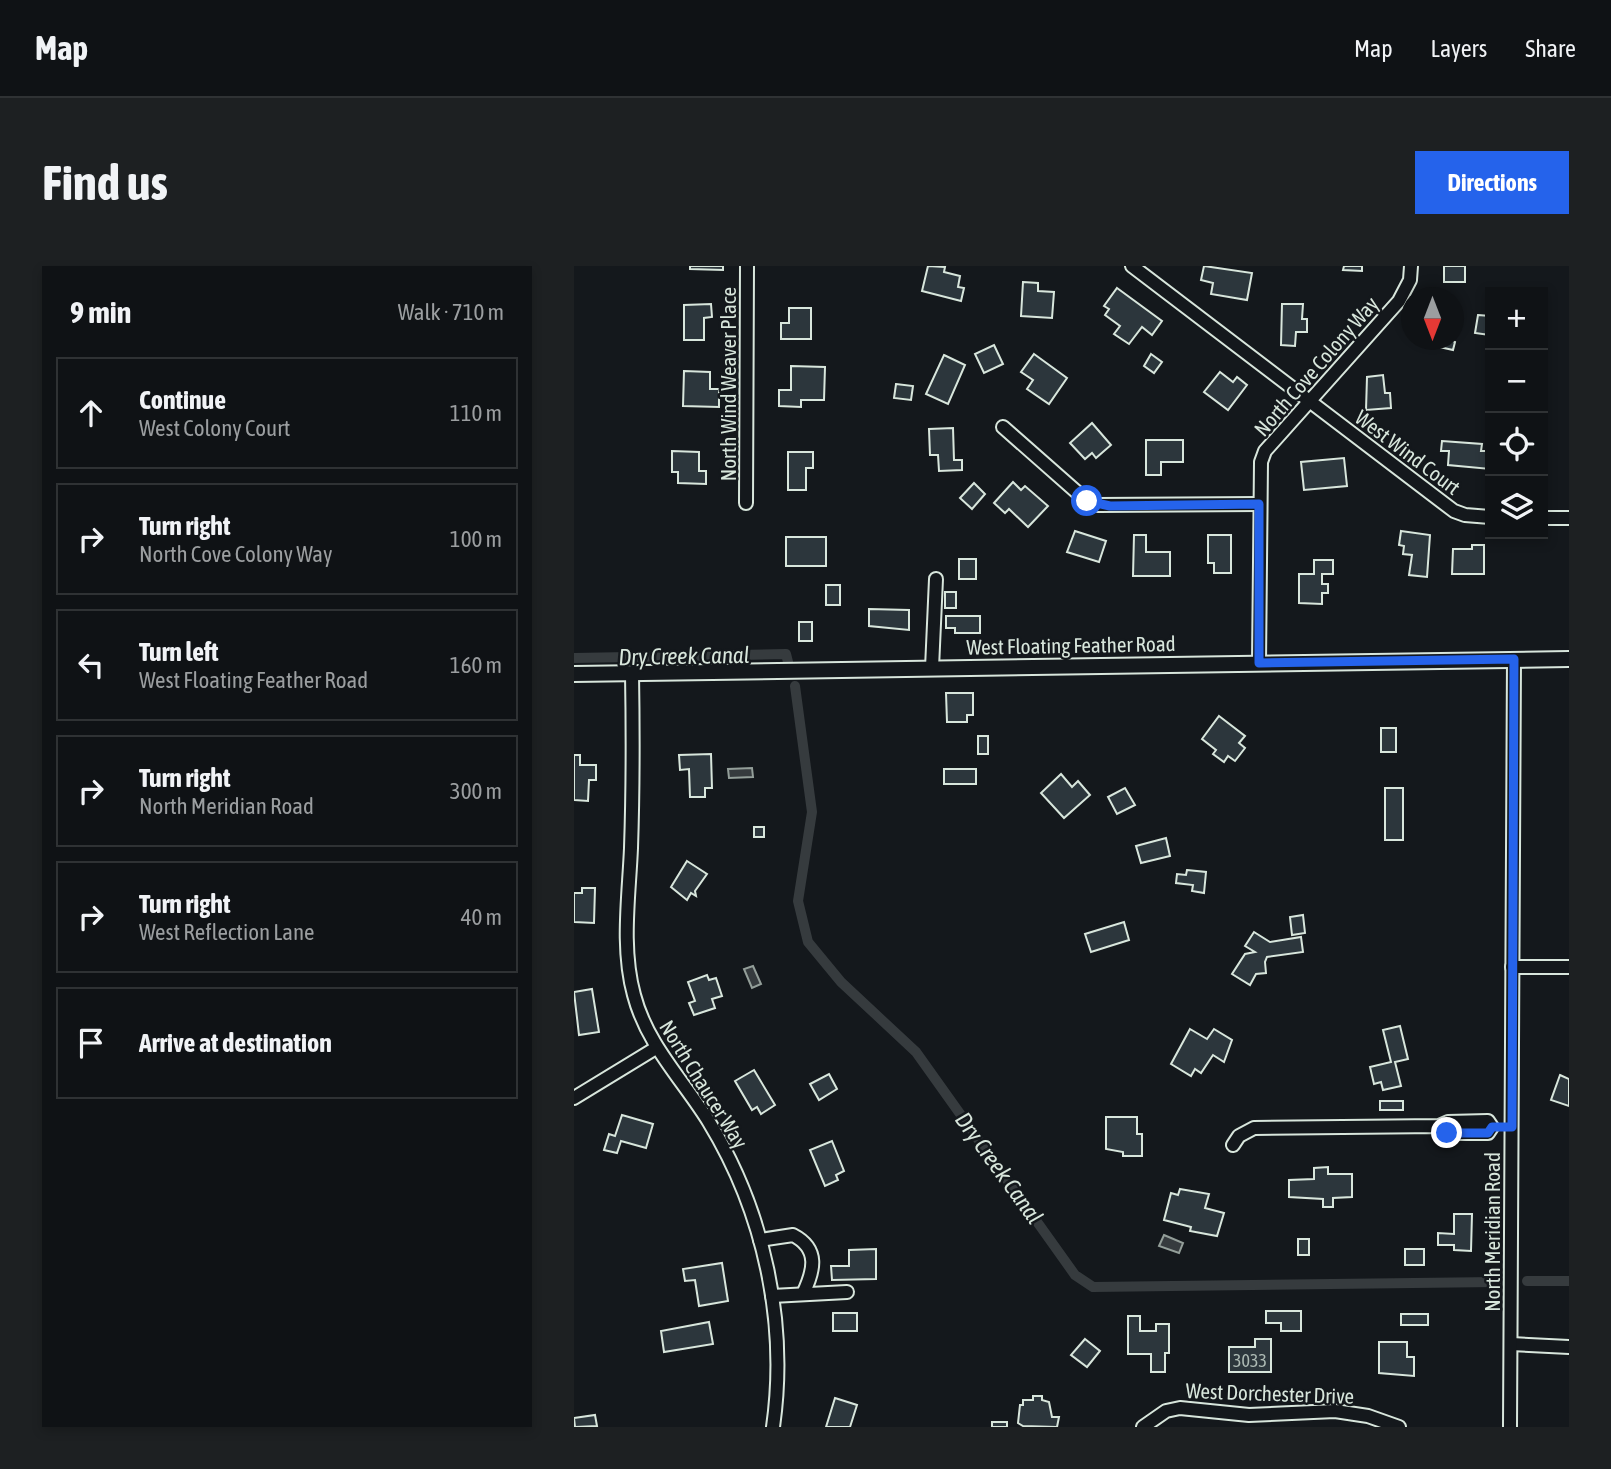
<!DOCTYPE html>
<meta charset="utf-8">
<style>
body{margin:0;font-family:"Asap Condensed",sans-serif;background:#1d2022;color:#f1f3f6}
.controls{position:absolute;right:21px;top:21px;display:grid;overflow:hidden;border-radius:0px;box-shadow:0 4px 10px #0003}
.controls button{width:63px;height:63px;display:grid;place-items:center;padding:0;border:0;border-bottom:2px solid #2f3234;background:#0f1215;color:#f1f3f6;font:35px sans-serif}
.compass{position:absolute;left:827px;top:21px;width:63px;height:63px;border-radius:50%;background:#0f1215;box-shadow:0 4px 10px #0003;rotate:180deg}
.stop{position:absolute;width:21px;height:21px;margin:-16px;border:5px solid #2563eb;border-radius:50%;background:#fff}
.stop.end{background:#2563eb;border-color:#fff;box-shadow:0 2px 7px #0008}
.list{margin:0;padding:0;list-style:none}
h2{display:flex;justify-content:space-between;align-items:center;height:91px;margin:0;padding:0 28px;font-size:30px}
h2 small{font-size:23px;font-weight:400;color:#9b9ea0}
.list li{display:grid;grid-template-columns:46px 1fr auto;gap:21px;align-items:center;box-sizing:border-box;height:112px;margin:0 14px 14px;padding:0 14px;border:2px solid #2f3234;border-radius:0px}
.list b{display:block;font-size:26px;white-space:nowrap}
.list p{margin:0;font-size:23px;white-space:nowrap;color:#9b9ea0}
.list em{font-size:23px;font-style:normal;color:#9b9ea0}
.icon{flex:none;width:38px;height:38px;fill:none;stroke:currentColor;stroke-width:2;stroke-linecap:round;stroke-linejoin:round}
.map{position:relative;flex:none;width:995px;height:1161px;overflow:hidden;border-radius:0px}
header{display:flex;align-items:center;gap:42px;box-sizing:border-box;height:98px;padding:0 35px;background:#0f1215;border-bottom:2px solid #2f3234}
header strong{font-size:33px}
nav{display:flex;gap:38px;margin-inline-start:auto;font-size:24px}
.intro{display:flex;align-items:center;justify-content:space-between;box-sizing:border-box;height:168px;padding:0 42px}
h1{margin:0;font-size:49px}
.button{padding:18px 32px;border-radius:0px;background:#2563eb;color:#fff;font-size:24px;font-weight:700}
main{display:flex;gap:42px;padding:0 42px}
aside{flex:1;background:#0f1215;border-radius:0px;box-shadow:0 4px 10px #0003}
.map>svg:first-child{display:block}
</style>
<header>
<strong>Map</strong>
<nav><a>Map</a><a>Layers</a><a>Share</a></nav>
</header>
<div class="intro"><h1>Find us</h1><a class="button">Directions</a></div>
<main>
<aside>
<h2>9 min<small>Walk · 710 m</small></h2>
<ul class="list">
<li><svg class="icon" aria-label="ahead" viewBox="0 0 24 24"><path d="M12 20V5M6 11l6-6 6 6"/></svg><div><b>Continue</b><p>West Colony Court</p></div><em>110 m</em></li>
<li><svg class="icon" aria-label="right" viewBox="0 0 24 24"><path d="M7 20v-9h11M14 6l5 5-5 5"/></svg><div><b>Turn right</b><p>North Cove Colony Way</p></div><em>100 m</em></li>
<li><svg class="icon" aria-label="left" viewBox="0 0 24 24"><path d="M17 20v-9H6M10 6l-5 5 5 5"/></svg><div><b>Turn left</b><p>West Floating Feather Road</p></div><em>160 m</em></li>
<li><svg class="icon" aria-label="right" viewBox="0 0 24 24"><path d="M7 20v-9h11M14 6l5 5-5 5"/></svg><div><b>Turn right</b><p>North Meridian Road</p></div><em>300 m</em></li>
<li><svg class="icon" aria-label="right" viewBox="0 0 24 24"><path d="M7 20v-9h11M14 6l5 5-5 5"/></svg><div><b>Turn right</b><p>West Reflection Lane</p></div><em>40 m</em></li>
<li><svg class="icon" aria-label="arrive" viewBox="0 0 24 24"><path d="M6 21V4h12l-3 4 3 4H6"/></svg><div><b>Arrive at destination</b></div></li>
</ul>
</aside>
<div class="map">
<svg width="995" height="1161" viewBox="0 0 995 1161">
<rect width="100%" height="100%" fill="#14181c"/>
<!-- water -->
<g fill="#363b3e" stroke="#939e99" stroke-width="2">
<path d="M178,502L179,511L155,512L154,503Z"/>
<path d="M179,700L187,718L178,722L170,703Z"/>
<path d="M590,969L609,977L605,987L585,980Z"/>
</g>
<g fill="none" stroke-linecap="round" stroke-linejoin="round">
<!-- canal -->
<g stroke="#363b3e" stroke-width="10">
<path d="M0,392L212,388L214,396"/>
<path d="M221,420L238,546L224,635L234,676L267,716L342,786L501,1009L519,1021L922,1016"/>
<path d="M953,1015H995"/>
</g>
</g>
<!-- building -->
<g fill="#2c363c" stroke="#d8e6dc" stroke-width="2">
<path d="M116,0H149V4L116,3Z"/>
<path d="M354,0L371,1L370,6L386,10L384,21L390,22L387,35L348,25Z"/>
<path d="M630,0L678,7L673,34L637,28L639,17L627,14Z"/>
<path d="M770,0H788V5L769,4Z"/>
<rect x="870" y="0" width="21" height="16"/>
<path d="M449,16L464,17V25L480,26L478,52L447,50Z"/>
<path d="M543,22L588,55L578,69L568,61L555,78L540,68L546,60L531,49L535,43L530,40Z"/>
<path d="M137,38L138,51L130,52V74H110V39Z"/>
<path d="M708,38H729L728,53H733V66H722L721,80L707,79Z"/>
<path d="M215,42H237V73H207V57H215Z"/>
<path d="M904,49L916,50V69L901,67Z"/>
<path d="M853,74H877L881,76L879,84L852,78Z"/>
<path d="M420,79L429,98L410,107L401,88Z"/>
<path d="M460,88L493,112L475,138L453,123L459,114L447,106Z"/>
<path d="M577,88L588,96L580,107L570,100Z"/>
<path d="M370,89L391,99L374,138L352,128Z"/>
<path d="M217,100L251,101L250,134H227V141L205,140V124H217Z"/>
<path d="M110,105L136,106V123H145V141L109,140Z"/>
<path d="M646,106L659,116L663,111L673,119L654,144L630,126Z"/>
<path d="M809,109L811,127H816L817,142L792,144L793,111Z"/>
<path d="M322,118L339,120L337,134L320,132Z"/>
<path d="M518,157L537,179L522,192L518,187L511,193L496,177Z"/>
<path d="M379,162L380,194H388V204L365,205L364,189H356L355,163Z"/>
<path d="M572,174H609V196H587V209H572Z"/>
<path d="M868,175L908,178L907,185H916V203L874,199L875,185H867Z"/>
<path d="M98,185L125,186V205H132V218L104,217V206H98Z"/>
<path d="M214,186H239V202H232V224H214Z"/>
<path d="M770,192L773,220L730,224L727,196Z"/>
<path d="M439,216L447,224L451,220L474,240L454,261L435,243L431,247L420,237Z"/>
<path d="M400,217L411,228L398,243L386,232Z"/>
<path d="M501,265L532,275L525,296L493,286Z"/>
<path d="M827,265L856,269L853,311L835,309L838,289L829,288L830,280L825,279Z"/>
<path d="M560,269H572V286H596V310H559Z"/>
<path d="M634,269H657V307H640V297H634Z"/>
<rect x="212" y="271" width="40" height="29"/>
<path d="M898,279H910V308H878L879,283H898Z"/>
<rect x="385" y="293" width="17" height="20"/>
<path d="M740,294H759V308H748V318H754V327H748V338L725,337V308H740Z"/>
<rect x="252" y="319" width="14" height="20"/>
<rect x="371" y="326" width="11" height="16"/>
<path d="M295,343L335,344V364L295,360Z"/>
<path d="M372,350H406V367H381V362H372Z"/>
<rect x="225" y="356" width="13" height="19"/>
<path d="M372,427H399V449H393V456H373Z"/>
<path d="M645,450L671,470L665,477L671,482L661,495L654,490L650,496L639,488L642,484L628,473Z"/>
<rect x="807" y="462" width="15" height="24"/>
<rect x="404" y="470" width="10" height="18"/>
<path d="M137,488L138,522H131V531H116L115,503L106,504L105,489Z"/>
<path d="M0,489H6V499H22V514H15L14,535L0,534Z"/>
<rect x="370" y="503" width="32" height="15"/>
<path d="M487,508L498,521L504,515L516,529L490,552L467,527Z"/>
<path d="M551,522L561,539L543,548L534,531Z"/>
<rect x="811" y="522" width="18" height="52"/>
<rect x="180" y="561" width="10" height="10"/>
<path d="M592,572L596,590L567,597L562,580Z"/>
<path d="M113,595L133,608L121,625L122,630L117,627L113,634L97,621Z"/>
<path d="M613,604L632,606L630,627L618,625L619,619L602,617L603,608L612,609Z"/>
<path d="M8,622H21L20,657L0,656V627H8Z"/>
<path d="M729,649L731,667L718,669L716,651Z"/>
<path d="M550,656L555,674L517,686L511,668Z"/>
<path d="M680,666L696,676L727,671L729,686L693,691L691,696L692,707L682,708L676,719L658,708L671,688L681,686L671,680Z"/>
<path d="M133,709L135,714L142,712L148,730L138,733L141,742L120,749L115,737L121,735L114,716Z"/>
<path d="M18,723L25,766L5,769L0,726Z"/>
<path d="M826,760L834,793L821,796L827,820L809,824L807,816L800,818L796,801L817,796L809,764Z"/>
<path d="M616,763L633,773L640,763L658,774L650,796L639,789L627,807L621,803L617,810L597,798Z"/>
<path d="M180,804L201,839L187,848L183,841L178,844L161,815Z"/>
<path d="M255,808L263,823L245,834L236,818Z"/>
<path d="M986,809L995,813V840L977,834Z"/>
<rect x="806" y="835" width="23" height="9"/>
<path d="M48,849L79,858L72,882L47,875L43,887L30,884L35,868L41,870Z"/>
<path d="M532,851H563V868H568V890H549V886L532,883Z"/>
<path d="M258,875L270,905L262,909L264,914L251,920L236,884Z"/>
<path d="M754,901V908H778V931L759,932V941H749V933L715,931V914L740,913V902Z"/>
<path d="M606,923L635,928L631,942L650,947L643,970L616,965L617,961L590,954L597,927L604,929Z"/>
<path d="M880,948H898L897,985L880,984V979H864V967L880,968Z"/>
<rect x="724" y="973" width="11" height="16"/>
<path d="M302,983V1013L258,1014L257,1000H275V984Z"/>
<rect x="831" y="983" width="19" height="16"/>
<path d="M148,997L154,1035L125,1040L121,1014L111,1015L109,1003Z"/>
<path d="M692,1045H727V1065H707V1057H692Z"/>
<rect x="259" y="1047" width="24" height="18"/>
<rect x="827" y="1048" width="27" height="11"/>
<path d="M554,1050H566V1065H582V1058H595V1087H591V1106H577V1088H554Z"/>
<path d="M135,1056L139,1078L90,1086L87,1065Z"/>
<path d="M511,1073L526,1085L513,1101L497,1089Z"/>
<path d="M681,1073H697V1106H655V1081H681Z"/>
<path d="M805,1076H833V1091H840V1110L805,1107Z"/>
<path d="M459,1130H468V1134L475,1136L478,1151H485L483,1161L449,1160L444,1157L446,1139H449V1134H459Z"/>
<path d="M261,1132L283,1139L276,1161H252Z"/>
<path d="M21,1149L23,1160L1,1161L0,1152Z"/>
<rect x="418" y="1156" width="15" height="5"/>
</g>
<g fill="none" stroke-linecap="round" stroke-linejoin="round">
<defs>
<g id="minor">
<path d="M558,0L880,245L891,249L916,251"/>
<path d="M429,161L513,235L524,239L685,238"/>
<path d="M172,237L173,0"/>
<path d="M969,252H995"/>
<path d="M685,397L687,196L691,185L825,35L836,14L837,0"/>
<path d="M358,402L362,313"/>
<path d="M58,407C59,465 59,523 57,582C55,630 47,682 60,729C73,779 109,814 135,856C190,946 214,1057 199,1161"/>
<path d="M938,701H995"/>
<path d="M0,832L82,782"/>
<path d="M659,879L665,870L680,862L865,860L874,856L914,855L918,861L914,867H873L865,860"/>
<path d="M186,974L219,969C246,983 240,1005 229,1028"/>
<path d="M198,1030L273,1026"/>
<path d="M937,1078L995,1081"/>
<path d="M569,1161L592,1145L606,1142L675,1149L761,1145L794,1150L825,1161"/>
<path d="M936,1161L940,393"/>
</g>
<path id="major" d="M0,408L995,393"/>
</defs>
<!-- minor casing -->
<use href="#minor" stroke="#d8e6dc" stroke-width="16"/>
<!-- major casing -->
<use href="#major" stroke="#d8e6dc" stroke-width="18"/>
<!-- minor -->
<use href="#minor" stroke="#14181c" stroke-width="12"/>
<!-- major -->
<use href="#major" stroke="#14181c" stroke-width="14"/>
</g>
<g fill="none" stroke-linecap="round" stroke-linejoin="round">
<!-- route -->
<path stroke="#2563eb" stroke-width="9" d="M513,235L536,240L685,238V397L940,393L938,861H918L914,867H873"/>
</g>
<g text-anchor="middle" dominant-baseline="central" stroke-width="5" stroke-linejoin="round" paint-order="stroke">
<!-- number labels -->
<g font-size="18" fill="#adbab4">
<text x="676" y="1094">3033</text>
</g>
<!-- street labels -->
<g font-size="21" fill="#d8e6dc" stroke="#14181c">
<text transform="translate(742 100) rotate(-49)">North Cove Colony Way</text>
<text transform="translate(154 118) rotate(-90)">North Wind Weaver Place</text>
<text transform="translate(834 186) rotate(37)">West Wind Court</text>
<text transform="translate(497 379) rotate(-1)">West Floating Feather Road</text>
<text transform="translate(130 818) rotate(58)">North Chaucer Way</text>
<text transform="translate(918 966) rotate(-90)">North Meridian Road</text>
<text transform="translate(696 1127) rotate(2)">West Dorchester Drive</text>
</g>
<!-- water labels -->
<g font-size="23" font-style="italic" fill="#d8e6dc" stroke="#14181c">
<text transform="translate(110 390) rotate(-1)">Dry Creek Canal</text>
<text transform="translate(425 902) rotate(54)">Dry Creek Canal</text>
</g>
</g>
</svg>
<div class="controls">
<button>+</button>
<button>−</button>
<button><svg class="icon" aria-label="locate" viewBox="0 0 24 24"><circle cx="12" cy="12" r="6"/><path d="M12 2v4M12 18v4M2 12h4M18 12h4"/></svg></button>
<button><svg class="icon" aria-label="layers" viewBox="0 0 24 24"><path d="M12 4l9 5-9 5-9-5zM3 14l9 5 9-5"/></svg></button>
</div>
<svg class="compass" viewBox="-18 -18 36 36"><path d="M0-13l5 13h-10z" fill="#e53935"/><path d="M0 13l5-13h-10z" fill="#9b9ea0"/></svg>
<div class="stop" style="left:513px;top:235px"></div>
<div class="stop end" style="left:873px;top:867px"></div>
</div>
</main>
